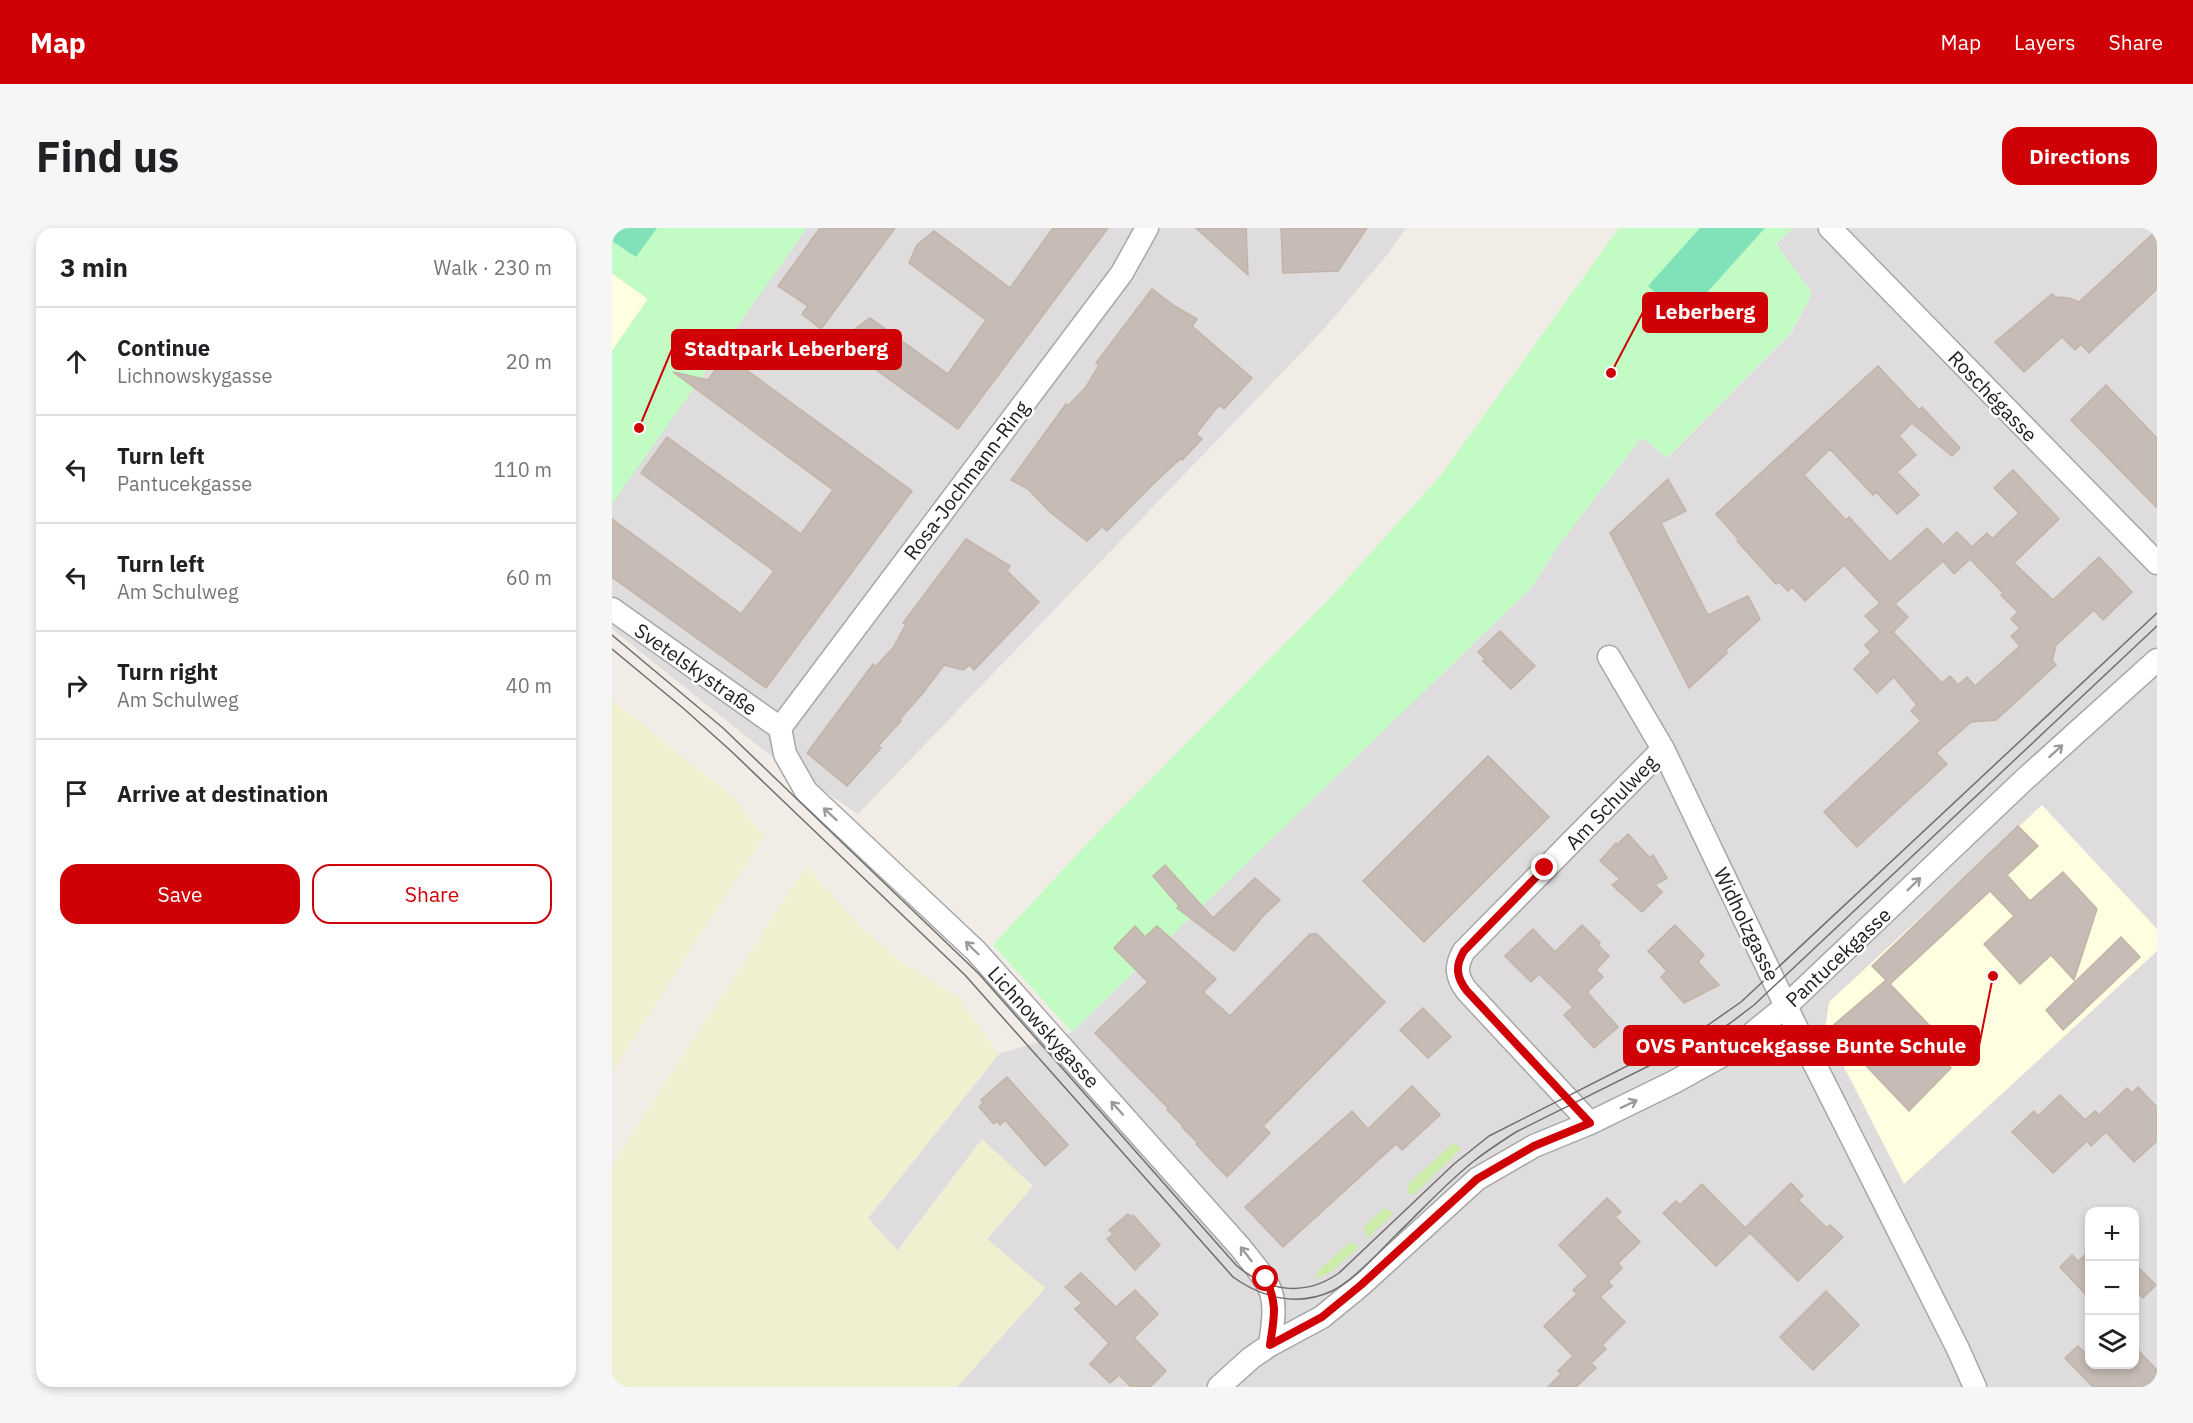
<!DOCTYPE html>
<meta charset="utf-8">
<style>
body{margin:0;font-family:"IBM Plex Sans",sans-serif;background:#f6f6f6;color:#202124}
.controls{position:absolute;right:18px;bottom:18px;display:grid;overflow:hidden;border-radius:12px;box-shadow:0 3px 9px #0003}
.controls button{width:54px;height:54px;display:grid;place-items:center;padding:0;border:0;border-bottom:2px solid #e0e0e0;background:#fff;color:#202124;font:30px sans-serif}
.stop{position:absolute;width:18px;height:18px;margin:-14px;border:4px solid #cf0006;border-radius:50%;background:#fff}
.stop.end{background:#cf0006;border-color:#fff;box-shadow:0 2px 6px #0008}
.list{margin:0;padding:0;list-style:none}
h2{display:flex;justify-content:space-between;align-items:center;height:78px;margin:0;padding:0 24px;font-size:26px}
h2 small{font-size:20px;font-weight:400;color:#757577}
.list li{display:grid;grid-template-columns:39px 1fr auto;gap:18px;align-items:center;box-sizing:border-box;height:108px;padding:0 24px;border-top:2px solid #e0e0e0}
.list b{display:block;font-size:22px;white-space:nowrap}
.list p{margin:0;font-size:20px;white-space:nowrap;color:#757577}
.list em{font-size:20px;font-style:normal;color:#757577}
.actions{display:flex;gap:12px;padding:18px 24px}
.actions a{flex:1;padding:14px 0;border:2px solid #cf0006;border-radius:18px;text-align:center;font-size:21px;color:#cf0006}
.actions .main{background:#cf0006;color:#fff}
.icon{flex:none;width:33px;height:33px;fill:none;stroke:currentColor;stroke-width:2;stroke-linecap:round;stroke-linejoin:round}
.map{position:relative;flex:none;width:1545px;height:1159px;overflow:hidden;border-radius:18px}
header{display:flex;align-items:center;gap:36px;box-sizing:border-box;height:84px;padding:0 30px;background:#cf0006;color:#fff}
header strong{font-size:28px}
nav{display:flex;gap:33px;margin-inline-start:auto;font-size:21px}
.intro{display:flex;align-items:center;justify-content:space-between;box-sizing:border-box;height:144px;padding:0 36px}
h1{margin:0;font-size:42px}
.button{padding:15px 27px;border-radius:18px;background:#cf0006;color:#fff;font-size:21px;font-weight:700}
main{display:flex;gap:36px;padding:0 36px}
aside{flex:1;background:#fff;border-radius:18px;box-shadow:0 3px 9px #0003}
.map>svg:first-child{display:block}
</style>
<header>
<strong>Map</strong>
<nav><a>Map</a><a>Layers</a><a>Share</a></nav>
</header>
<div class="intro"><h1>Find us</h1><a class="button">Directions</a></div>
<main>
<aside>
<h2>3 min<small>Walk · 230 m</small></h2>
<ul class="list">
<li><svg class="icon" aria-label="ahead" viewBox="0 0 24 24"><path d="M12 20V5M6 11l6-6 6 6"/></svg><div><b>Continue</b><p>Lichnowskygasse</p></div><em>20 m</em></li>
<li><svg class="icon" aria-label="left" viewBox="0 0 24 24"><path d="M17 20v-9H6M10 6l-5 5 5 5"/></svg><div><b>Turn left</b><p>Pantucekgasse</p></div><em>110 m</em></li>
<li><svg class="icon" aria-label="left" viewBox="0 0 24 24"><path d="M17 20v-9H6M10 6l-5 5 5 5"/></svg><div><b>Turn left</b><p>Am Schulweg</p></div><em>60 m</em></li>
<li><svg class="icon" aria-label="right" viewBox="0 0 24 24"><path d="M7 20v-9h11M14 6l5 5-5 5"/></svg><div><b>Turn right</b><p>Am Schulweg</p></div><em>40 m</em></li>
<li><svg class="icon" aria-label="arrive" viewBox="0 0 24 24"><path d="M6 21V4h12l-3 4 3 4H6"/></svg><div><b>Arrive at destination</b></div></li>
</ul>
<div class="actions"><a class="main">Save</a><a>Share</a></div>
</aside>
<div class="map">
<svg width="1545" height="1159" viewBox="0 0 1545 1159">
<rect width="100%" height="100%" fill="#f1ede6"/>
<!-- residential -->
<g fill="#dedcdd" fill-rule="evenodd">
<path d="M0,0H794L775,27L710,103L246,586L154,524L0,401Z"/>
<path d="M1181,0H1545V1159H345L433,1060L375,1011L420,959L370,911L285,1023L256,990L387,826L460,804L919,360L948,315L1030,209L1055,230L1180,104L1200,65L1164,16ZM1478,984H1522V1136H1478Z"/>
</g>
<!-- education -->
<g fill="#fffee0">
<path d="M0,45L36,71L0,123Z"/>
<path d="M1430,577L1545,701V723L1292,956L1213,802L1217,774Z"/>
</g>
<!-- farmland -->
<g fill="#eef0d0">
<path d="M0,472L121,569L152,608L0,844Z"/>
<path d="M194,638L253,704L297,739L346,769L387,826L256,990L286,1023L370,911L421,958L375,1011L433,1060L345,1159H0V937Z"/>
</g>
<!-- grass -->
<g fill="#cdecaa">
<path d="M840,916H844L849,921L800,968L796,964V956Z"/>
<path d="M772,980L782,985L756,1010L751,1000Z"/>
<path d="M738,1014L747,1019L719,1044L703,1051L706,1043Z"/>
</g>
<!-- park -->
<g fill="#c2fcc4">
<path d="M0,0H195L0,276V123L36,71L0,45Z"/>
<path d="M1007,0H1181L1164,16L1200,65L1180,103L1055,230L1030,209L948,315L919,360L460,804L381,717L472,619L719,369L829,247Z"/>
</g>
<!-- pitch -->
<g fill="#81e2ba">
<path d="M0,0H45L24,29L0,13Z"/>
<path d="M1088,0H1153L1072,90L1036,58Z"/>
</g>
<!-- building -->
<g fill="#c6bcb5" stroke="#c3b3a7" stroke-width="1.5" fill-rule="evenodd">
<path d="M208,0H283L209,101L190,86L196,78L166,58Z"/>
<path d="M441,0H496L346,201L234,120L242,102L258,90L336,146L374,92L297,35L305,17L322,3L398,60Z"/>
<path d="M584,0H634L636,47Z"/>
<path d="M669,0H755L726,43L671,45Z"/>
<path d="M1545,2V61L1477,125L1469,116L1463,122L1450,109L1412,144L1383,114L1440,66L1444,69L1457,70L1467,74Z"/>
<path d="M540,61L564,79L585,91L580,98L640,150L612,181L607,177L584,206L590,211L570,232L568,231L539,258L495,303L490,299L475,313L438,284L416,261L399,252L454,176L456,178L474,159L487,137L484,135Z"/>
<path d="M114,127L300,263L154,460L0,349V291L129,386L162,343L29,245L55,209L189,306L221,262L61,144L96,152Z"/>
<path d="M1266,138L1307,182L1310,179L1348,220L1340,228L1300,195L1287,208L1304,227L1285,244L1307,267L1285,286L1264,264L1261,267L1218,221L1192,247L1234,292L1237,289L1278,334L1315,300L1331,317L1345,304L1360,319L1375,305L1380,311L1407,285L1382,260L1401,242L1447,291L1402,335L1441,372L1487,329L1520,364L1491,392L1482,382L1444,417L1440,433L1444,437L1384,492L1359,494L1324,525L1335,536L1245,619L1212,584L1309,493L1299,483L1305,477L1282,449L1265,465L1242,441L1259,424L1253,417L1268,403L1253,388L1268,375L1232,337L1193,373L1180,359L1176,363L1167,354L1164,356L1125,313L1127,312L1104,286ZM1358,331L1391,365L1389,367L1406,384L1399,391L1408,400L1399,408L1408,418L1363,458L1355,449L1346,457L1338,448L1330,455L1281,404L1296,389L1283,376L1331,333L1342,346Z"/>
<path d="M1494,157L1545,210V280L1459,192Z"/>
<path d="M1056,251L1074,283L1049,295L1096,387L1136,368L1148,391L1114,422L1115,425L1077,460L998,305Z"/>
<path d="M354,311L398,338L395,343L427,374L362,442L358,437L351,442L332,437L311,465L287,492L289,493L266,518L269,520L235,558L195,525L261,436L263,439L281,420L294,396L291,395Z"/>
<path d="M888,403L923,438L899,461L871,433L873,431L866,424Z"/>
<path d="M876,528L937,589L812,714L751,653Z"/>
<path d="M1406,598L1426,618L1395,647L1418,673L1451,644L1485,681L1462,752L1439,727L1408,756L1372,716L1402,688L1378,663L1278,756L1339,820L1329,829L1339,840L1297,883L1218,800L1274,752L1260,738Z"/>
<path d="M1016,606L1038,630L1041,627L1055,650L1043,657L1050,664L1030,684L1000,657L1008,651L988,633L1004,615L1005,617Z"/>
<path d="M553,637L601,690L643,650L668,672L652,687L622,723L565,680L567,678L541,648Z"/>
<path d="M970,697L988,715L986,717L997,728L984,742L991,749L975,764L1006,799L982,820L952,787L961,779L927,746L919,754L893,728L921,701L943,724Z"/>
<path d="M1063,697L1092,727L1086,734L1107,757L1072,775L1049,749L1055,743L1036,723Z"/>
<path d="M523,698L533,709L545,698L604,751L591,764L618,788L698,706H705L773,774L651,898L658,905L615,949L584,916L586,915L570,899L571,898L555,882L557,881L483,805L536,754L502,720Z"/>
<path d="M1509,709L1528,729L1451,802L1434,782Z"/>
<path d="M811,780L839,809L816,830L788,802Z"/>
<path d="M395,849L456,917L433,938L393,892L388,897L385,893L382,896L367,879L371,875L369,872Z"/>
<path d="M800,858L828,887L790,922L784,916L671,1019L633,979L740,883L756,901Z"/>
<path d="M1526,859L1545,879V913L1522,934L1494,904L1479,918L1475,913L1441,945L1400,904L1422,883L1426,888L1448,867L1473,892L1483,883L1487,887L1515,860L1520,865Z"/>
<path d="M1179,955L1191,968L1186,972L1215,1000L1218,997L1231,1009L1186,1053L1138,1005L1104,1038L1051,985L1064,973L1068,977L1090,956L1133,1000Z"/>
<path d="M995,970L1009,984L1003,989L1028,1014L1006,1035L1010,1040L996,1054L1000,1058L988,1069L1013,1094L990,1117L994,1121L979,1135L984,1140L964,1159H936L949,1146L946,1143L961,1128L932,1098L965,1066L961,1062L976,1048L947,1017Z"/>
<path d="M516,986L519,989L521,987L548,1017L523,1042L495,1011L501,1006L497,1002Z"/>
<path d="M1478,1023V1071L1448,1039L1460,1027L1466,1033Z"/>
<path d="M1522,1035L1544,1057L1531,1070L1522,1061Z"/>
<path d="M469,1045L504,1079L523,1062L546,1086L522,1110L554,1143L538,1159H519L507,1147L498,1155L478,1136L497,1115L463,1081L470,1075L453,1059Z"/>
<path d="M1214,1063L1247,1097L1201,1142L1168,1109Z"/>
<path d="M1466,1118L1478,1130V1137H1522V1118L1545,1142V1159H1481L1453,1130Z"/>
</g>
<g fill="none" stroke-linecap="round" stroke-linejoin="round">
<defs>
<g id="minor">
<path d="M1218,0L1545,335"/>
<path d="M0,381L168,500"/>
<path d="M997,429L1051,521L1184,799L1346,1121L1363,1159"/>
<path d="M168,500L173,526L194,563L364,723L628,1019C662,1062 666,1062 658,1117"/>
<path d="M168,500L510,45L535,0"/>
<path d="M978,895L855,763C844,749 843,738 852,723L1051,521"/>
<path d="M607,1159L639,1130L658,1117L710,1089L749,1057L865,951L922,918L978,895L1062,854L1120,822L1174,778L1413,551L1545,432"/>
</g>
</defs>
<!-- minor casing -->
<use href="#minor" stroke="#a7a7a7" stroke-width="25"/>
<!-- minor -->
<use href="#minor" stroke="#fff" stroke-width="22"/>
<!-- tram -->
<g stroke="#6e6e6e" stroke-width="1.5">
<path d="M0,407L111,500L367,746L624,1037C655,1064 693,1069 727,1045L842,936L877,908L1096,797L1129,774L1545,385"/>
<path d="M0,421L71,480L119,523L353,747L621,1049C650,1070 686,1079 720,1063C744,1051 764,1027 782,1009C809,983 834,955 862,933C876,922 890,913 904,904L1097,808L1117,796L1142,777L1545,398"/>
</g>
</g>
<!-- one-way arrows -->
<defs><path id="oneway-shaft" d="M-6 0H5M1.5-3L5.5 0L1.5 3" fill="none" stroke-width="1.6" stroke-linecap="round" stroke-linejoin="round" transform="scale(1.5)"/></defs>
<g stroke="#9b9b9b">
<use href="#oneway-shaft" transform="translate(1444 523) rotate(-42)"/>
<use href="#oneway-shaft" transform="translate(218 586) rotate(-137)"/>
<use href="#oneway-shaft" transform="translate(1302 656) rotate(-44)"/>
<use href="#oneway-shaft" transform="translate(360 720) rotate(-136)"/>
<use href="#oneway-shaft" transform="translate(1017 876) rotate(-26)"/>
<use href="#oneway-shaft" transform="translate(505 880) rotate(-132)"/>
<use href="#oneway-shaft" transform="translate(634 1026) rotate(-128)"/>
</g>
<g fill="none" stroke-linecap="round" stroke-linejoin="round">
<!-- route -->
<path stroke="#cf0006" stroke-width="8" d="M654,1051C666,1078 662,1089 658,1117L710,1089L749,1057L865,951L922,918L978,895L855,763C844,749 843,738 852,723L933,640"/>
</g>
<g text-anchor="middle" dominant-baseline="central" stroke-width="5" stroke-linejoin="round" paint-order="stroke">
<!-- street labels -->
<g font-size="20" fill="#202020" stroke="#fff">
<text transform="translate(1381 168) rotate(46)">Roschégasse</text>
<text transform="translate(354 252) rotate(-53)">Rosa-Jochmann-Ring</text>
<text transform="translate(84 441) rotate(35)">Svetelskystraße</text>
<text transform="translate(999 574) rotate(-46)">Am Schulweg</text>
<text transform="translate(1135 696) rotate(64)">Widholzgasse</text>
<text transform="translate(1226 729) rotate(-43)">Pantucekgasse</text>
<text transform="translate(432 799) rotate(48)">Lichnowskygasse</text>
</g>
</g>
<!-- callouts -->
<path fill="none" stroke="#cf0006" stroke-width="2" d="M999 145L1031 84M27 200L60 121M1381 748L1367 818"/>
<g fill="#cf0006" stroke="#fff" stroke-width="2">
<circle cx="999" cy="145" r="6"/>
<circle cx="27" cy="200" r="6"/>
<circle cx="1381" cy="748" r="6"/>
</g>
<g fill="#cf0006" stroke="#cf0006" stroke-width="2">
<rect x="1031" y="65" width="124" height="39" rx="6"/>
<rect x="60" y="102" width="229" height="39" rx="6"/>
<rect x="1012" y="798" width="355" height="39" rx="6"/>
</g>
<g font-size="21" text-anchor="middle" font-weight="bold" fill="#fff">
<text x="1093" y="91">Leberberg</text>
<text x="174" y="128">Stadtpark Leberberg</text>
<text x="1189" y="825">OVS Pantucekgasse Bunte Schule</text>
</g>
</svg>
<div class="controls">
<button>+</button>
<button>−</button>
<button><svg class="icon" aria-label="layers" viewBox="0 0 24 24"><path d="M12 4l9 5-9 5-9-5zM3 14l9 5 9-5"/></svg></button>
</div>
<div class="stop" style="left:654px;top:1051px"></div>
<div class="stop end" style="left:933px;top:640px"></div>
</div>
</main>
